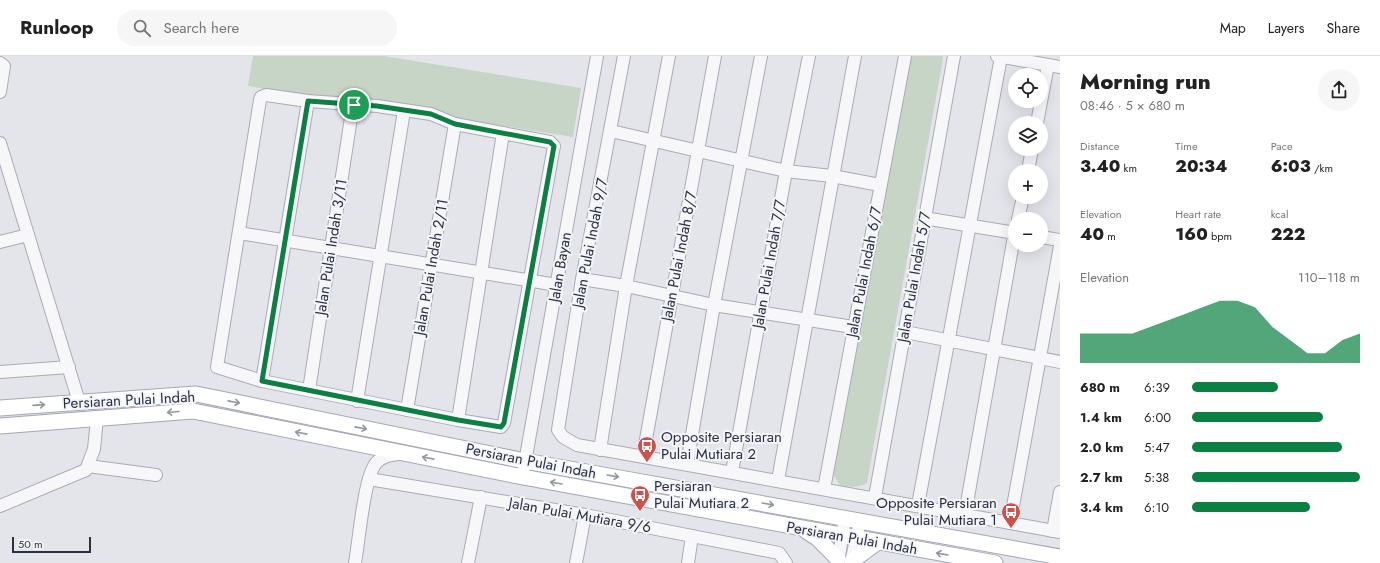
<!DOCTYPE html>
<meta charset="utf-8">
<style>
:root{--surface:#fff;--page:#f6f6f6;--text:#222;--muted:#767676;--line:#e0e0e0;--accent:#0b8043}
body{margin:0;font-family:Jost,sans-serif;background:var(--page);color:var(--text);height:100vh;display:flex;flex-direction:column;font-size:15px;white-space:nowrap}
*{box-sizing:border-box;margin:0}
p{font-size:13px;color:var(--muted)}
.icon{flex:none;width:22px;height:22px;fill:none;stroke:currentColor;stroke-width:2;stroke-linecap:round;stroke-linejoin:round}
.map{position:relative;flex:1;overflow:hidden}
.drawer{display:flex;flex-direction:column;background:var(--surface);width:320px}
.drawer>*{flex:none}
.tools{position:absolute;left:1008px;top:12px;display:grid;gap:8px}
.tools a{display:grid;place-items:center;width:40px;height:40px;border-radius:50%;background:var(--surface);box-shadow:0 4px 16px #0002;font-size:20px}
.scale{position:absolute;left:12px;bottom:10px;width:79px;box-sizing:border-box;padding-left:4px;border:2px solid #2b2f44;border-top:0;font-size:11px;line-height:14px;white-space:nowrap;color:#2b2f44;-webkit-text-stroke:3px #f4f5f9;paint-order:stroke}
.pin{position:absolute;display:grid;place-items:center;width:34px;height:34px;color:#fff;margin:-17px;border:2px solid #fff;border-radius:50%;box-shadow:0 1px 4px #0007}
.round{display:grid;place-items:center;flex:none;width:42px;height:42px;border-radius:21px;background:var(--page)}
.head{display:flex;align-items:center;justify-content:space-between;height:68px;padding:0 20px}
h1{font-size:22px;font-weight:800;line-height:30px}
.metrics{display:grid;grid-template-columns:repeat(3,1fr);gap:6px;height:68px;padding:4px 20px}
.metrics div{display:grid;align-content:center}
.metrics b{font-size:17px;font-weight:800}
.metrics small{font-size:11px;font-weight:400}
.metrics p{font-size:11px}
.chart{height:112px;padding:8px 20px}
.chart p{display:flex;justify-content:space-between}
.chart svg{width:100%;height:72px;margin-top:4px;fill:var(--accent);opacity:.7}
ul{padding:0 20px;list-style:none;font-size:13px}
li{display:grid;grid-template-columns:64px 48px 1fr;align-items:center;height:30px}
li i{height:10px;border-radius:5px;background:var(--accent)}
header{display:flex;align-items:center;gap:24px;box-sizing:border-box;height:56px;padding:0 20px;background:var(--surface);border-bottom:1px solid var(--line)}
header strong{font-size:19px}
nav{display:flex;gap:22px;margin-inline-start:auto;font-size:14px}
.search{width:280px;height:36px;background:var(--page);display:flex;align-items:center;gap:10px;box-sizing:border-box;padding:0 14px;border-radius:22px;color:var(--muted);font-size:15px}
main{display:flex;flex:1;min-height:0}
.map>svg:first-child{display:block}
.green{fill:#c6d5c5}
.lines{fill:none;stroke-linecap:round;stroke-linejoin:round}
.minor-casing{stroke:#a9abb6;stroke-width:14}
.major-casing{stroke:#a3a7b7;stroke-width:17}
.minor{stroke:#f7f7fa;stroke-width:12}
.major{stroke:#fff;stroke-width:15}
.oneway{stroke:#9597a2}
.route-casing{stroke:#fff;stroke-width:8}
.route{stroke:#0b8043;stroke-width:5}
.labels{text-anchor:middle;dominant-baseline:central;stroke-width:4;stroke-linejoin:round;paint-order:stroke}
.street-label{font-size:15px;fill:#2b2f44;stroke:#f4f5f9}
.poi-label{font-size:15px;fill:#2b2f44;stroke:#f4f5f9;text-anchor:start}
</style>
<header>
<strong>Runloop</strong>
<div class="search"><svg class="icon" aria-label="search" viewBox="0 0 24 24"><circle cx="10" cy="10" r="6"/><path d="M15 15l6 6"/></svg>Search here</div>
<nav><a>Map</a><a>Layers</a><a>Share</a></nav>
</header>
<main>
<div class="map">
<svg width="1060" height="507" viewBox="0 0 1060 507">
<rect width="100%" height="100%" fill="#e4e5eb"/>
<!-- green -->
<g class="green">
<path d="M 253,0 L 384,0 L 581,32 L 573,81 L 248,30 Z"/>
<path d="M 910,0 L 943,0 L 943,3 L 867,427 C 858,432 851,431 840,429 L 833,418 Z"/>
</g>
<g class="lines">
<!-- minor casing -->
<g class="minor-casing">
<g id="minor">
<path d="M 624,0 L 582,223 L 558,374 L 563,381 L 577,389 L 1060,476"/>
<path d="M 997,0 L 1060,11"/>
<path d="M 0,7 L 4,10 L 0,36"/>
<path d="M 266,39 L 308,45 L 377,50 L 431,58 L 455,68 L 550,86 L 554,90 L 504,367 L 501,371 L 458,364 L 262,325 L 217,311 L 260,44 L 261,41 Z"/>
<path d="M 1037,67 L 1048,9"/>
<path d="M 611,75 L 786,115 L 832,120 L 880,129"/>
<path d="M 0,87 L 79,346"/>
<path d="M 1028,115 L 1032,93"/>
<path d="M 924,162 L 1015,177"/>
<path d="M 1018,163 L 1023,141"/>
<path d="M 239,177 L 557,229"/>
<path d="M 1041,181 L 1060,184"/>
<path d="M 0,186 L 28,179"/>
<path d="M 582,223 L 626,230 L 714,249 L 853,271"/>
<path d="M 905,276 L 1060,306"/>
<path d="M 0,316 L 69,311"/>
<path d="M 262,325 L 308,45"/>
<path d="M 309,334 L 353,49"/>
<path d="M 357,345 L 404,55"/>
<path d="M 407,354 L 455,68"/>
<path d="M 458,364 L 503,77"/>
<path d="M 600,394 L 626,230 L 669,0"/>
<path d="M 643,400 L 715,0"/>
<path d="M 687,408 L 714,249 L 761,0"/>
<path d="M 88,410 L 156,419"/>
<path d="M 524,412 L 597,0"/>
<path d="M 732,416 L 786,115 L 809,0"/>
<path d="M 369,423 L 585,459 L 779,497 L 786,507"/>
<path d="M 778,424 L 855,0"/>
<path d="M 824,433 L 905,0"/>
<path d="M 875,441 L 954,0"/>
<path d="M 918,449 L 1001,1"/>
<path d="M 0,450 L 86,414 L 94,393 L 97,363"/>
<path d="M 965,458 L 1015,175"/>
<path d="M 1010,467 L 1060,190"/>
<path d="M 1053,475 L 1060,436"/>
<path d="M 355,507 C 359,485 364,421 376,407 C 382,400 390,399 399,398"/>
<path d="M 468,507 L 481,441"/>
<path d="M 576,507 L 585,459"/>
<path d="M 688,507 L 692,480"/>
<path d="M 838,507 L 845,462"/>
<path d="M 851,507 L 860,465"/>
</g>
</g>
<!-- major casing -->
<g class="major-casing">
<g id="major">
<path d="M 0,352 L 196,338 L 525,405 L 1060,501"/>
<path d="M 0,370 L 193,355 L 523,421 L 995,507"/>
<path d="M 806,475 L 817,482 L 838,503"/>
<path d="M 852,505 L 878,486"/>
</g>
</g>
<!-- minor -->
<use href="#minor" class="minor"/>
<!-- major -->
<use href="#major" class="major"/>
</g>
<!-- one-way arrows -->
<defs><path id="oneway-shaft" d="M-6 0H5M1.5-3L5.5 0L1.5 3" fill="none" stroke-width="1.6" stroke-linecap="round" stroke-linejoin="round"/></defs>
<g class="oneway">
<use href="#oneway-shaft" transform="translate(234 346) rotate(11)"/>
<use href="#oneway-shaft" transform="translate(39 349) rotate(-4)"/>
<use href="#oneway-shaft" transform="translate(173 356) rotate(175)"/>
<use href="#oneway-shaft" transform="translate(361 372) rotate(11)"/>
<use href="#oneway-shaft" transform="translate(301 377) rotate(-169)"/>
<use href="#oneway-shaft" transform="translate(428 402) rotate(-169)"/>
<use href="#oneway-shaft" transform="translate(613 420) rotate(10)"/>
<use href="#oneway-shaft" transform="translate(556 427) rotate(-170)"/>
<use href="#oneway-shaft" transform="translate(768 448) rotate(10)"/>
<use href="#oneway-shaft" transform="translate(942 498) rotate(-170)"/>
</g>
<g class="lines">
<!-- route casing -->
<g class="route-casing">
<path id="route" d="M 308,45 L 377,50 L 431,58 L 455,68 L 550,86 L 554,90 L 504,367 L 501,371 L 458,364 L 262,325 Z"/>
</g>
<!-- route -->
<use href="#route" class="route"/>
</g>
<!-- icons -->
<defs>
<g id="bus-pin" transform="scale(1)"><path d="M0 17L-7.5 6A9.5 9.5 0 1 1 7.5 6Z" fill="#cd524c" stroke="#f4f5f9"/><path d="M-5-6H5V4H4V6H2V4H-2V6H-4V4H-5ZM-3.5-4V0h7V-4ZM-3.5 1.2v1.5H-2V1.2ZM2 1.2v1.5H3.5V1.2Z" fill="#fff"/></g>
</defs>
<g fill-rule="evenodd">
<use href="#bus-pin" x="647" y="390"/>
<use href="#bus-pin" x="640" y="439"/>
<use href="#bus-pin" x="1011" y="456"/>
</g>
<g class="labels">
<!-- street labels -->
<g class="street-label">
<text transform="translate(590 187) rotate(-79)">Jalan Pulai Indah 9/7</text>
<text transform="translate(331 191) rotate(-81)">Jalan Pulai Indah 3/11</text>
<text transform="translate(679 200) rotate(-79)">Jalan Pulai Indah 8/7</text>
<text transform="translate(769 208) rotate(-80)">Jalan Pulai Indah 7/7</text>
<text transform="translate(431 211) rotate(-80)">Jalan Pulai Indah 2/11</text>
<text transform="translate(560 211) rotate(-80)">Jalan Bayan</text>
<text transform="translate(864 216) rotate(-79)">Jalan Pulai Indah 6/7</text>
<text transform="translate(914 221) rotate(-80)">Jalan Pulai Indah 5/7</text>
<text transform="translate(129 344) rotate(-3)">Persiaran Pulai Indah</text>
<text transform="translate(531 405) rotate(11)">Persiaran Pulai Indah</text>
<text transform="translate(580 459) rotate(10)">Jalan Pulai Mutiara 9/6</text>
<text transform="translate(852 482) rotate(10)">Persiaran Pulai Indah</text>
</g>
<!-- poi labels -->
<g class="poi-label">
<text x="661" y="381">Opposite Persiaran<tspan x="661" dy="17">Pulai Mutiara 2</tspan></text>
<text x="654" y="430">Persiaran<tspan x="654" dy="17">Pulai Mutiara 2</tspan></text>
<text x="997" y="447" text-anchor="end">Opposite Persiaran<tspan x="997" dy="17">Pulai Mutiara 1</tspan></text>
</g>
</g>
</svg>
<div class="tools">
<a><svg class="icon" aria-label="locate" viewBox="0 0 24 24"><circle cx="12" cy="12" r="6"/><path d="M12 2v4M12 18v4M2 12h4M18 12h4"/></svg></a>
<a><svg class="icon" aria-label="layers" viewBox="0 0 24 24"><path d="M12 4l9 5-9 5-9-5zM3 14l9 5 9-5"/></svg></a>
<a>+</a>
<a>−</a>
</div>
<div class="scale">50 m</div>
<div class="pin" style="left:354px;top:49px;background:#1e9e55"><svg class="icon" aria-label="arrive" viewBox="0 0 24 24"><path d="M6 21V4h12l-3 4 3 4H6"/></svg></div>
</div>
<section class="drawer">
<div class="head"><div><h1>Morning run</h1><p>08:46 · 5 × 680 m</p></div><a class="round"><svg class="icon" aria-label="share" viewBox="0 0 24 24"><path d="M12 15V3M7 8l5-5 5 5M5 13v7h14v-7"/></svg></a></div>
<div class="metrics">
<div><p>Distance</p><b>3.40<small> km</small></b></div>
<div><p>Time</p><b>20:34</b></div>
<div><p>Pace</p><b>6:03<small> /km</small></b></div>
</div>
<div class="metrics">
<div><p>Elevation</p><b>40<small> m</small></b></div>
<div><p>Heart rate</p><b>160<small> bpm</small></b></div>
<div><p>kcal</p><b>222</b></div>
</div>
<div class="chart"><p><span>Elevation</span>110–118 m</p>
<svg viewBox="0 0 160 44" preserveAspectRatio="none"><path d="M0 44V26L10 26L20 26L30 26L40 22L50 18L60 14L70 10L80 6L90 6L100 10L110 22L120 30L130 38L140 38L150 30L160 26V44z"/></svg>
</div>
<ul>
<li><b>680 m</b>6:39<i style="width:51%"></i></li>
<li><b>1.4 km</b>6:00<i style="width:78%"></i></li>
<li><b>2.0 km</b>5:47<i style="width:89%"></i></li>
<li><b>2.7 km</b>5:38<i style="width:100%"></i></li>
<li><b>3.4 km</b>6:10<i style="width:70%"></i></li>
</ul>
</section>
</main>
